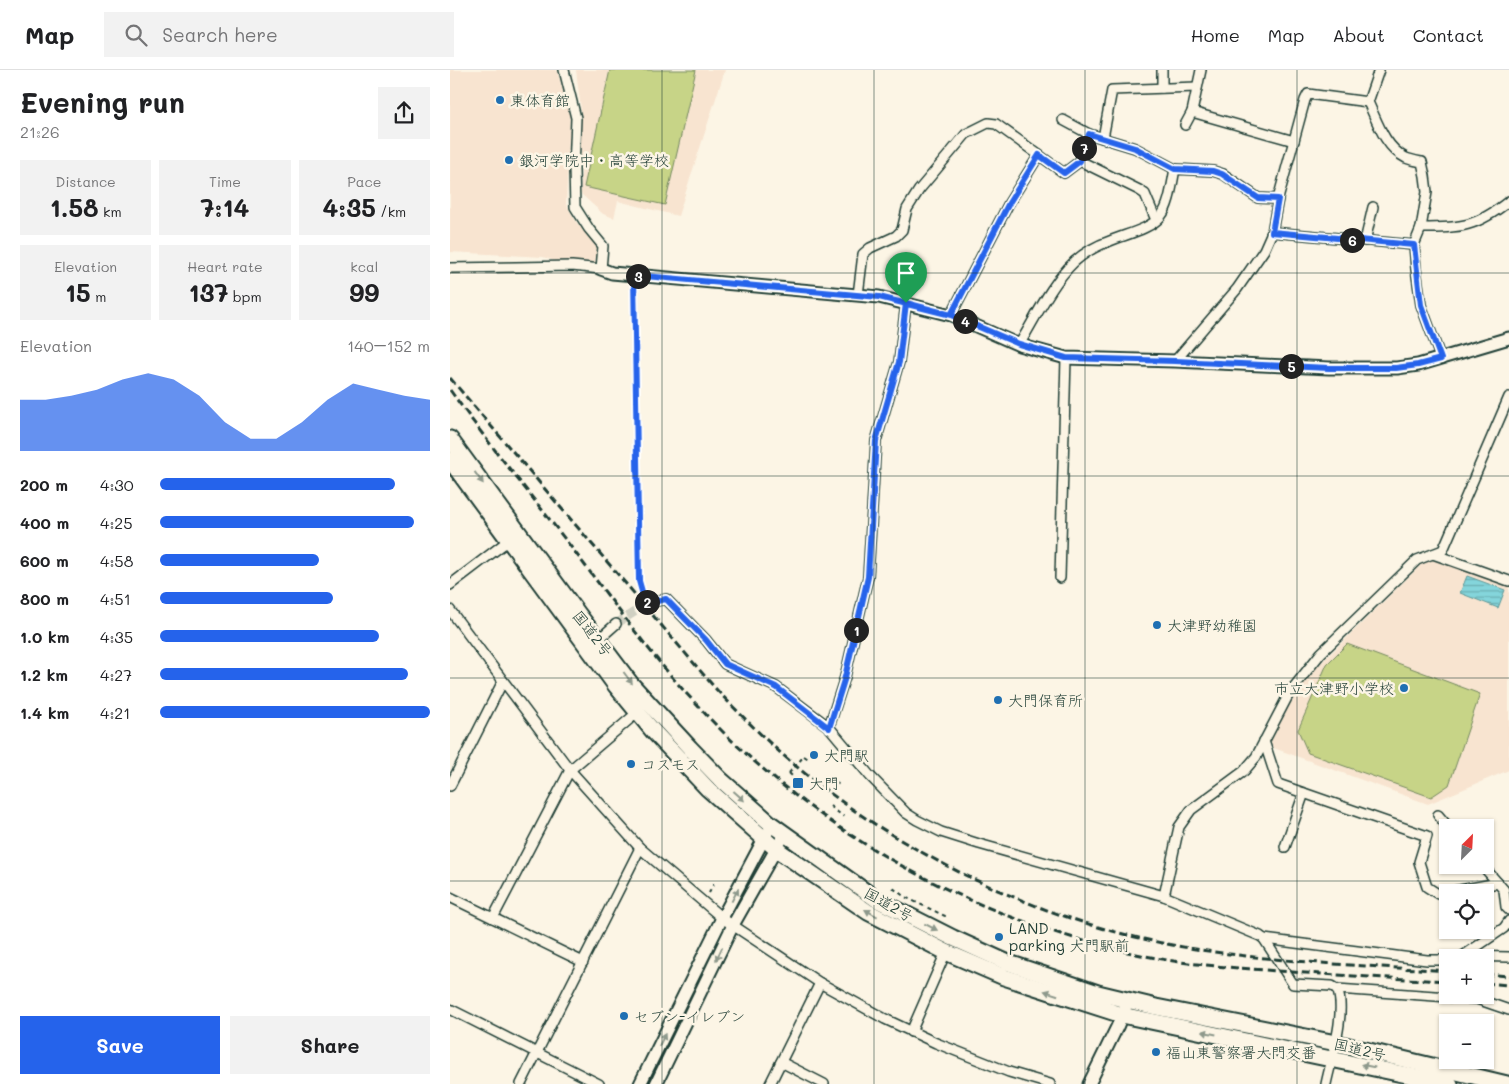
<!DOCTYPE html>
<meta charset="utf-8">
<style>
:root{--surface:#fff;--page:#f2f2f2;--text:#202124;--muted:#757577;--line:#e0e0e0;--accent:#2563eb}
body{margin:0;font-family:Mali,"Klee One",sans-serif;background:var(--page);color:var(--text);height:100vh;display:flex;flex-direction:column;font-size:19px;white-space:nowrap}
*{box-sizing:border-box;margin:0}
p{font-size:16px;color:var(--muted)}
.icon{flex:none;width:28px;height:28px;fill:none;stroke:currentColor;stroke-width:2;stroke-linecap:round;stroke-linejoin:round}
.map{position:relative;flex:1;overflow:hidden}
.panel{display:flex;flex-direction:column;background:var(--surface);width:450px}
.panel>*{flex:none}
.needle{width:32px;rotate:24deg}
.controls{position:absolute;left:989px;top:749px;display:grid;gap:10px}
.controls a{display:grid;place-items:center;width:55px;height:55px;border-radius:0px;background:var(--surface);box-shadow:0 1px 4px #0004;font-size:25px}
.pin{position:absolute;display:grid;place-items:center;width:42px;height:42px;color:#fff;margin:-51px -21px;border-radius:50% 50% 50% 0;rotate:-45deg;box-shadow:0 0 5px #0007}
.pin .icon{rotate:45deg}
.km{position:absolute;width:25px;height:25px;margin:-12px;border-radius:50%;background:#222;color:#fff;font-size:14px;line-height:25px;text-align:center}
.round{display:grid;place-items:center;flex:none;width:52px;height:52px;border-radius:0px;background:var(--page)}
.head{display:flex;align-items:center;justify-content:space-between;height:85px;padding:0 20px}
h1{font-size:28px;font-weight:800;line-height:38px}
.figures{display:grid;grid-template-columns:repeat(3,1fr);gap:8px;height:85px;padding:5px 20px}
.figures div{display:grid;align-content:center;border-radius:0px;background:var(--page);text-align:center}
.figures b{font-size:25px;font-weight:800}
.figures small{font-size:14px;font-weight:400}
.figures p{font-size:14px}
.chart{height:140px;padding:10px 20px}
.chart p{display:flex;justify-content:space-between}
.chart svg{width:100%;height:90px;margin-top:5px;fill:var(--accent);opacity:.7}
.action{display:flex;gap:10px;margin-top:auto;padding:10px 20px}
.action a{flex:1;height:58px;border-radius:0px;background:var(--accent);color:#fff;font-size:20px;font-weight:800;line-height:58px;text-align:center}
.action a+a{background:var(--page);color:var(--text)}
ul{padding:0 20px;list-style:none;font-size:16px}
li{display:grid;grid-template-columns:80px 60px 1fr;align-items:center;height:38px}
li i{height:12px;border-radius:6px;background:var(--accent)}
header{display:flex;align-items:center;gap:30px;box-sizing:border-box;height:70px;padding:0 25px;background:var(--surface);border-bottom:1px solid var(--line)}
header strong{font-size:24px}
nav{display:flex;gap:28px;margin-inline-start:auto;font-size:18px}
.search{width:350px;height:45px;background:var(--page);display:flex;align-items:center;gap:12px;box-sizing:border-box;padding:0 18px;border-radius:0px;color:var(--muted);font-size:19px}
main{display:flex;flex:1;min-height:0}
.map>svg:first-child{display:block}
.built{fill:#f8e4d0}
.pitch{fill:#c7d487;stroke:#73885e}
.water{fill:url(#water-rules);stroke:#5c9898}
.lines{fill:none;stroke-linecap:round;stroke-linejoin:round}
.minor-tunnel{stroke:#d0d0c2;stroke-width:9;stroke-dasharray:9 4.5;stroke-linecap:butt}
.minor-casing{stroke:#1f3d34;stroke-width:12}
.tertiary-casing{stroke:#1f3d34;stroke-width:15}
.trunk-casing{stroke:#1f3d34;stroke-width:19}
.path{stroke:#1f3d34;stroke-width:2;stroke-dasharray:4 4;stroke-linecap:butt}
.minor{stroke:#fcf5e5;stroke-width:9}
.tertiary{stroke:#fcf5e5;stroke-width:11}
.trunk{stroke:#fcf5e5;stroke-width:15}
.rail{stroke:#1f3d34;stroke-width:3;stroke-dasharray:8 4;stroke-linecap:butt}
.path-bridge{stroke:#1f3d34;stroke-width:2;stroke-dasharray:4 4;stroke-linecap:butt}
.oneway{fill:#8e998c}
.route-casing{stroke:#fff;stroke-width:10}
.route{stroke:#2563eb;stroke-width:6}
.grid{fill:none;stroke:#1f3d34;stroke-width:1;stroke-opacity:0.55}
.poi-dot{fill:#1f6fb2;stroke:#fcf5e5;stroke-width:2}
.labels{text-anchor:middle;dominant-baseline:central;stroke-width:5;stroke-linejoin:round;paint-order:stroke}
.poi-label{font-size:15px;fill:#1f3d34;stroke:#fcf5e5;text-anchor:start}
.street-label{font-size:15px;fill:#1f3d34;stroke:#fcf5e5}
</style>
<header>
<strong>Map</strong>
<div class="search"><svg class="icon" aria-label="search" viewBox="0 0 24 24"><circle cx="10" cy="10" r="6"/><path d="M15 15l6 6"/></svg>Search here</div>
<nav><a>Home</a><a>Map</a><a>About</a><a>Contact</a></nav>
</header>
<main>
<section class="panel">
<div class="head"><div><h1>Evening run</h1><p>21:26</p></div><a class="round"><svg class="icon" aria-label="share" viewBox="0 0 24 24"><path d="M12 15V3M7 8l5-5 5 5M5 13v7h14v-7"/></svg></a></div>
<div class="figures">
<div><p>Distance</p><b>1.58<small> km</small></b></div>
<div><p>Time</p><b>7:14</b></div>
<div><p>Pace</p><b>4:35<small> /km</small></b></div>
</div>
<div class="figures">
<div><p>Elevation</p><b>15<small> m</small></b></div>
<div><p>Heart rate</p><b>137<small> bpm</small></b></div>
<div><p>kcal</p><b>99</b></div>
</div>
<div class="chart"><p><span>Elevation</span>140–152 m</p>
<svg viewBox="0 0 160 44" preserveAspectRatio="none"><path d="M0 44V19L10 19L20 17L30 14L40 9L50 6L60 9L70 17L80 30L90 38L100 38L110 30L120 19L130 11L140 14L150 17L160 19V44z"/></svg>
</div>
<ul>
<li><b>200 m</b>4:30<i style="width:87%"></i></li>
<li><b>400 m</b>4:25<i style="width:94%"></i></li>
<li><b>600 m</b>4:58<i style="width:59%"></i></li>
<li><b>800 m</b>4:51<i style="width:64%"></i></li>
<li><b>1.0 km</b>4:35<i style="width:81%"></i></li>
<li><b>1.2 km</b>4:27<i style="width:92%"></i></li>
<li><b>1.4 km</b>4:21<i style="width:100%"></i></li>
</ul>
<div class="action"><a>Save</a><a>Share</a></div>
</section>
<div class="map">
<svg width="1059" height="1014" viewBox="0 0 1059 1014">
<defs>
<pattern id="water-rules" width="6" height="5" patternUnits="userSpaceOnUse" patternTransform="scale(1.25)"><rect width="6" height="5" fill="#84d5db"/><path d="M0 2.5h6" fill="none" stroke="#6baeb2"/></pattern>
</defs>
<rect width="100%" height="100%" fill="#fcf5e5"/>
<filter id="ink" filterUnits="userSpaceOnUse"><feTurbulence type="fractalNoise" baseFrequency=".02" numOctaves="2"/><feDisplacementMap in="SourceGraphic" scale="10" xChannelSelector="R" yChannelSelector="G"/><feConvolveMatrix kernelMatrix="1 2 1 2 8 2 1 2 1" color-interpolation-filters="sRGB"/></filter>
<g filter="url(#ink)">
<!-- built -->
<g class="built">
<path d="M 0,0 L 107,0 L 120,47 L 116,134 L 127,153 L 145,171 L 147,177 L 145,192 L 105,191 L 93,187 L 0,182 Z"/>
<path d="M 126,0 L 275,0 L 228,146 L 168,131 L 164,148 L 153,144 L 131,124 L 131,40 Z"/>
<path d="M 982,488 L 1059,515 L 1059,700 L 978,734 L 821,677 L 820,671 L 841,632 L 859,605 L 976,490 Z"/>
</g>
<!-- pitch -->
<g class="pitch">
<path d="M 160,0 L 246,0 L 215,135 L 134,117 Z"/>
<path d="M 897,574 L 1030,624 L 999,715 L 981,727 L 858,683 L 848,660 L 877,594 Z"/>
</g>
<!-- water -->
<path class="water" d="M 1017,506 L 1055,520 L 1048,538 L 1010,523 Z"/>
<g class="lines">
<!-- minor-tunnel -->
<path class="minor-tunnel" d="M 166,554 L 198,533"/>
<!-- minor casing -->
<g class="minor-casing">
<g id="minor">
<path d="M 712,0 L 712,18"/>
<path d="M 929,0 L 918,32 C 927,51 935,78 956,88 C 961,90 967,91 972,92 L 975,106 L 977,122 L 971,158 L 964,175 L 966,199 L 971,235 L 991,289"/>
<path d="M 742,42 L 844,71"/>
<path d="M 613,50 L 639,64 L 685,78 L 725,99"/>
<path d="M 735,55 L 742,42 L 751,0"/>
<path d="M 653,68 L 662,20 L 747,17"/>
<path d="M 630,91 L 639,64"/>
<path d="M 971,158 C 1012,158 1026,157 1059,131"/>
<path d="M 822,162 L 964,175"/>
<path d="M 915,171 L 923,137"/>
<path d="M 0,198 L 122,196 L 151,199 L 153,176 L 139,159 L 125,137 L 124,99 L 126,48 L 114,0"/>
<path d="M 408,225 L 413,184 L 420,178 L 446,166 L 452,160 L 457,139 L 469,120 L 516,64 L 538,53 L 546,54 L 614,103 L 630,91 L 689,120 L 695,124 L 706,150"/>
<path d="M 456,233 L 449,292 L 426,371 L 418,507 L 395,607 L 379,657 L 420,706 L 456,743 L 467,750 L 491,762 L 529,774 L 714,826 L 810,866 L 814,869 L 843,914 L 882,916 L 887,919 L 1027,929 L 1059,940"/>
<path d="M 501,245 L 559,133 L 589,85"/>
<path d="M 569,275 C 586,247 601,214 624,192 C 634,183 648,175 660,171 C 676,164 699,160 711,146 C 720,135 722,113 725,99 L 763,101 L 773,104 L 808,128 L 828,129"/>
<path d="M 725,291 L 787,219 L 814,180 L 822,162 L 828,129 L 855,30 L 858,24 L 918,32"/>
<path d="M 983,484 L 1059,511"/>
<path d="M 610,508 L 616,288"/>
<path d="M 0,515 L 59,470"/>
<path d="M 198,533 L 216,529 L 256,570 L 275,594 L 326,617 L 379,657"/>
<path d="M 0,540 L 120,700 L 190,778 L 272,848 L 370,913 L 435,949 L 486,973 L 559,1002 L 600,1014"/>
<path d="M 149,569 L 166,554"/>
<path d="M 814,671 L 828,714 L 977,766 L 969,792 L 977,817 L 988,824 L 1048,813"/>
<path d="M 0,716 L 53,611"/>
<path d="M 988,745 L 999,758"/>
<path d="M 835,777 L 854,723"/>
<path d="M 1032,795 L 1054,820 L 1056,837 L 1059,840"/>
<path d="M 714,826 L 727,766 L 729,757 L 741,740 L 794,701 L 806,687 L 840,622 L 871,583 L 967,490 L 993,480 L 1059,327"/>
<path d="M 0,827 L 133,892"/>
<path d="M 43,848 L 120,700 L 188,642"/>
<path d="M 814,869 L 977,890 L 998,890"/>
<path d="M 1013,886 L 1059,887"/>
<path d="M 1008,888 L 1013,886 L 1054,858 L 1059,851"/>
<path d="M 0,939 L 149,1014"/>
<path d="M 461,962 L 496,882"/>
<path d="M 331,992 L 374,1014"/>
<path d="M 71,1014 L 190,778"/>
<path d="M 320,1014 L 370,913"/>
<path d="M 876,1014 C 881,990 897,941 887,919"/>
</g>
</g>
<!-- tertiary casing -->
<g class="tertiary-casing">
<g id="tertiary">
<path d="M 151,199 L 162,203 L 429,227 L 501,245 L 569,275 L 616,288 L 725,291 L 879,298 L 947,298 L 968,295 L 1059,268"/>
<path d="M 190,1014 L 272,848 L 317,763"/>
<path d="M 206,1014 L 283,855 L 334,765"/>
<path d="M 639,1014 L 667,957 L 678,931"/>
</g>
</g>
<!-- trunk casing -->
<g class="trunk-casing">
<g id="trunk">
<path d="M 0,369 L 129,545 L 181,614 L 240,678 L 270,709 L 321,754 L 426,829 L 503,868 L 556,892 L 648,923 L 706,937 L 886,973 L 1057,1014"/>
<path d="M 0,390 L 166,616 L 203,661 L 258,719 L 326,779 L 418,842 L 496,882 L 554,907 L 672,945 L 1000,1014"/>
</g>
</g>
<!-- path -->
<g class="path">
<path d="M 184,215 L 189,511 L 193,524"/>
<path d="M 354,686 L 360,690"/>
<path d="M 339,703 L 344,708"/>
<path d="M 379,707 L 389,715"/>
<path d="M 380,736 L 394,747"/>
<path d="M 443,818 L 455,827 L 495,846 L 493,850"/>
<path d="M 259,823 L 264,814"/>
</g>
<!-- minor -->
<use href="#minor" class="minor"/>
<!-- tertiary -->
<use href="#tertiary" class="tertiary"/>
<!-- trunk -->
<use href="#trunk" class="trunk"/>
<!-- rail -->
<g class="rail">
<path d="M 0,308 L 265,618 C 284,638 303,657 323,676 C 430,774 580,848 722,875 C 813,892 906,895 998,901"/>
<path d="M 0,320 C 39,375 83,427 124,481 C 164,533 202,587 247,635 C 365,763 521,849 691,885 C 727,893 764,896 801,899 C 866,904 932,908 998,911"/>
<path d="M 1035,904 L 1059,906"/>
<path d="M 1035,913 L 1059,915"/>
</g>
<!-- path-bridge -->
<path class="path-bridge" d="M 339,703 L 354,686"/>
</g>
<!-- one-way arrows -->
<defs><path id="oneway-solid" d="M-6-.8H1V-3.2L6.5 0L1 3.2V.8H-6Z" transform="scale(1.25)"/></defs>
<g class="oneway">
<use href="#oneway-solid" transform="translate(29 408) rotate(54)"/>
<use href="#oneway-solid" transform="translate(178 608) rotate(53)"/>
<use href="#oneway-solid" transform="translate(289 726) rotate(42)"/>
<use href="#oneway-solid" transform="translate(285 825) rotate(-62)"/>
<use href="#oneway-solid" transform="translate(421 843) rotate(-151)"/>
<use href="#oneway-solid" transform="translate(481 857) rotate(27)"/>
<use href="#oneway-solid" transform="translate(269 884) rotate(116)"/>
<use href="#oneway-solid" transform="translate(601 923) rotate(-162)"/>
<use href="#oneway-solid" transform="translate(759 963) rotate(-168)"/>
<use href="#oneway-solid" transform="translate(212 970) rotate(-64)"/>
<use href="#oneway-solid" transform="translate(918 996) rotate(-168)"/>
</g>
</g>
<g class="lines" filter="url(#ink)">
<!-- route casing -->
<g class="route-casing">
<path id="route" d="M 456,233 L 449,292 L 426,371 L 418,507 L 395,607 L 379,658 L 326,617 L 275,594 L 256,570 L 216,529 L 198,533 L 193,525 L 189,511 L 184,205 L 429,227 L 501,245 L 569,274 L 616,288 L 725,291 L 879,298 L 946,298 L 968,295 L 991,289 L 971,235 L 964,175 L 822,162 L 828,129 L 808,128 L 772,104 L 763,101 L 725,99 L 685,78 L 639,64 L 630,91 L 614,103 L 589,85 L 559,133 L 501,245 L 456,233"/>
</g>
<!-- route -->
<use href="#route" class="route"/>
</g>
<!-- grid -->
<path class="grid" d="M 212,0 L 212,1014M 424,0 L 424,1014M 635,0 L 635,1014M 847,0 L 847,1014M 0,203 L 1059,203M 0,406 L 1059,406M 0,608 L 1059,608M 0,811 L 1059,811"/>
<!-- markers -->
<g class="poi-dot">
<circle cx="50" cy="30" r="5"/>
<circle cx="59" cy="90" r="5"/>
<circle cx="707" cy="555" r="5"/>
<circle cx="954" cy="618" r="5"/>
<circle cx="548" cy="630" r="5"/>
<circle cx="364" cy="685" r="5"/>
<circle cx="181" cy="694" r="5"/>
<rect x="342" y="707" width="12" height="12" rx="2.5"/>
<circle cx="549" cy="867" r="5"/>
<circle cx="174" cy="946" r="5"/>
<circle cx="706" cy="982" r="5"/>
</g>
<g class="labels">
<!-- poi labels -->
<g class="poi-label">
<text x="60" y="30">東体育館</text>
<text x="69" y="90">銀河学院中・高等学校</text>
<text x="717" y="555">大津野幼稚園</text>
<text x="944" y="618" text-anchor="end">市立大津野小学校</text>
<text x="558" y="630">大門保育所</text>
<text x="374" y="685">大門駅</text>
<text x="191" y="694">コスモス</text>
<text x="359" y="713">大門</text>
<text x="559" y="858">LAND<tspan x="559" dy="17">parking 大門駅前</tspan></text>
<text x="184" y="946">セブン-イレブン</text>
<text x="716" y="982">福山東警察署大門交番</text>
</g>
<!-- street labels -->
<g class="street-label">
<text transform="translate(143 563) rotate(52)">国道2号</text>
<text transform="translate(439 834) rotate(29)">国道2号</text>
<text transform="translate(910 979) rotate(13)">国道2号</text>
</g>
</g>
</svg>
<div class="controls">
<a><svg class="needle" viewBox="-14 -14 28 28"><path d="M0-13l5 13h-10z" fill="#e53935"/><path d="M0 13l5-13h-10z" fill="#757577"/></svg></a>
<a><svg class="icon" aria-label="locate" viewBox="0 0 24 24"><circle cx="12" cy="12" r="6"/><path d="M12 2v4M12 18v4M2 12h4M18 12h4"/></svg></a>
<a>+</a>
<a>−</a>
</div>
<div class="pin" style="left:456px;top:233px;background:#1e9e55"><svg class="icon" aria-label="arrive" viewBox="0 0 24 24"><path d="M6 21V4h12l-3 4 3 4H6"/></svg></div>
<b class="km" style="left:406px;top:560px">1</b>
<b class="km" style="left:197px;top:532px">2</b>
<b class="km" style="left:188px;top:206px">3</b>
<b class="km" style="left:515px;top:251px">4</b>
<b class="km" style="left:841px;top:296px">5</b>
<b class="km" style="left:902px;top:170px">6</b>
<b class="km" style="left:634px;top:78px">7</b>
</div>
</main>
